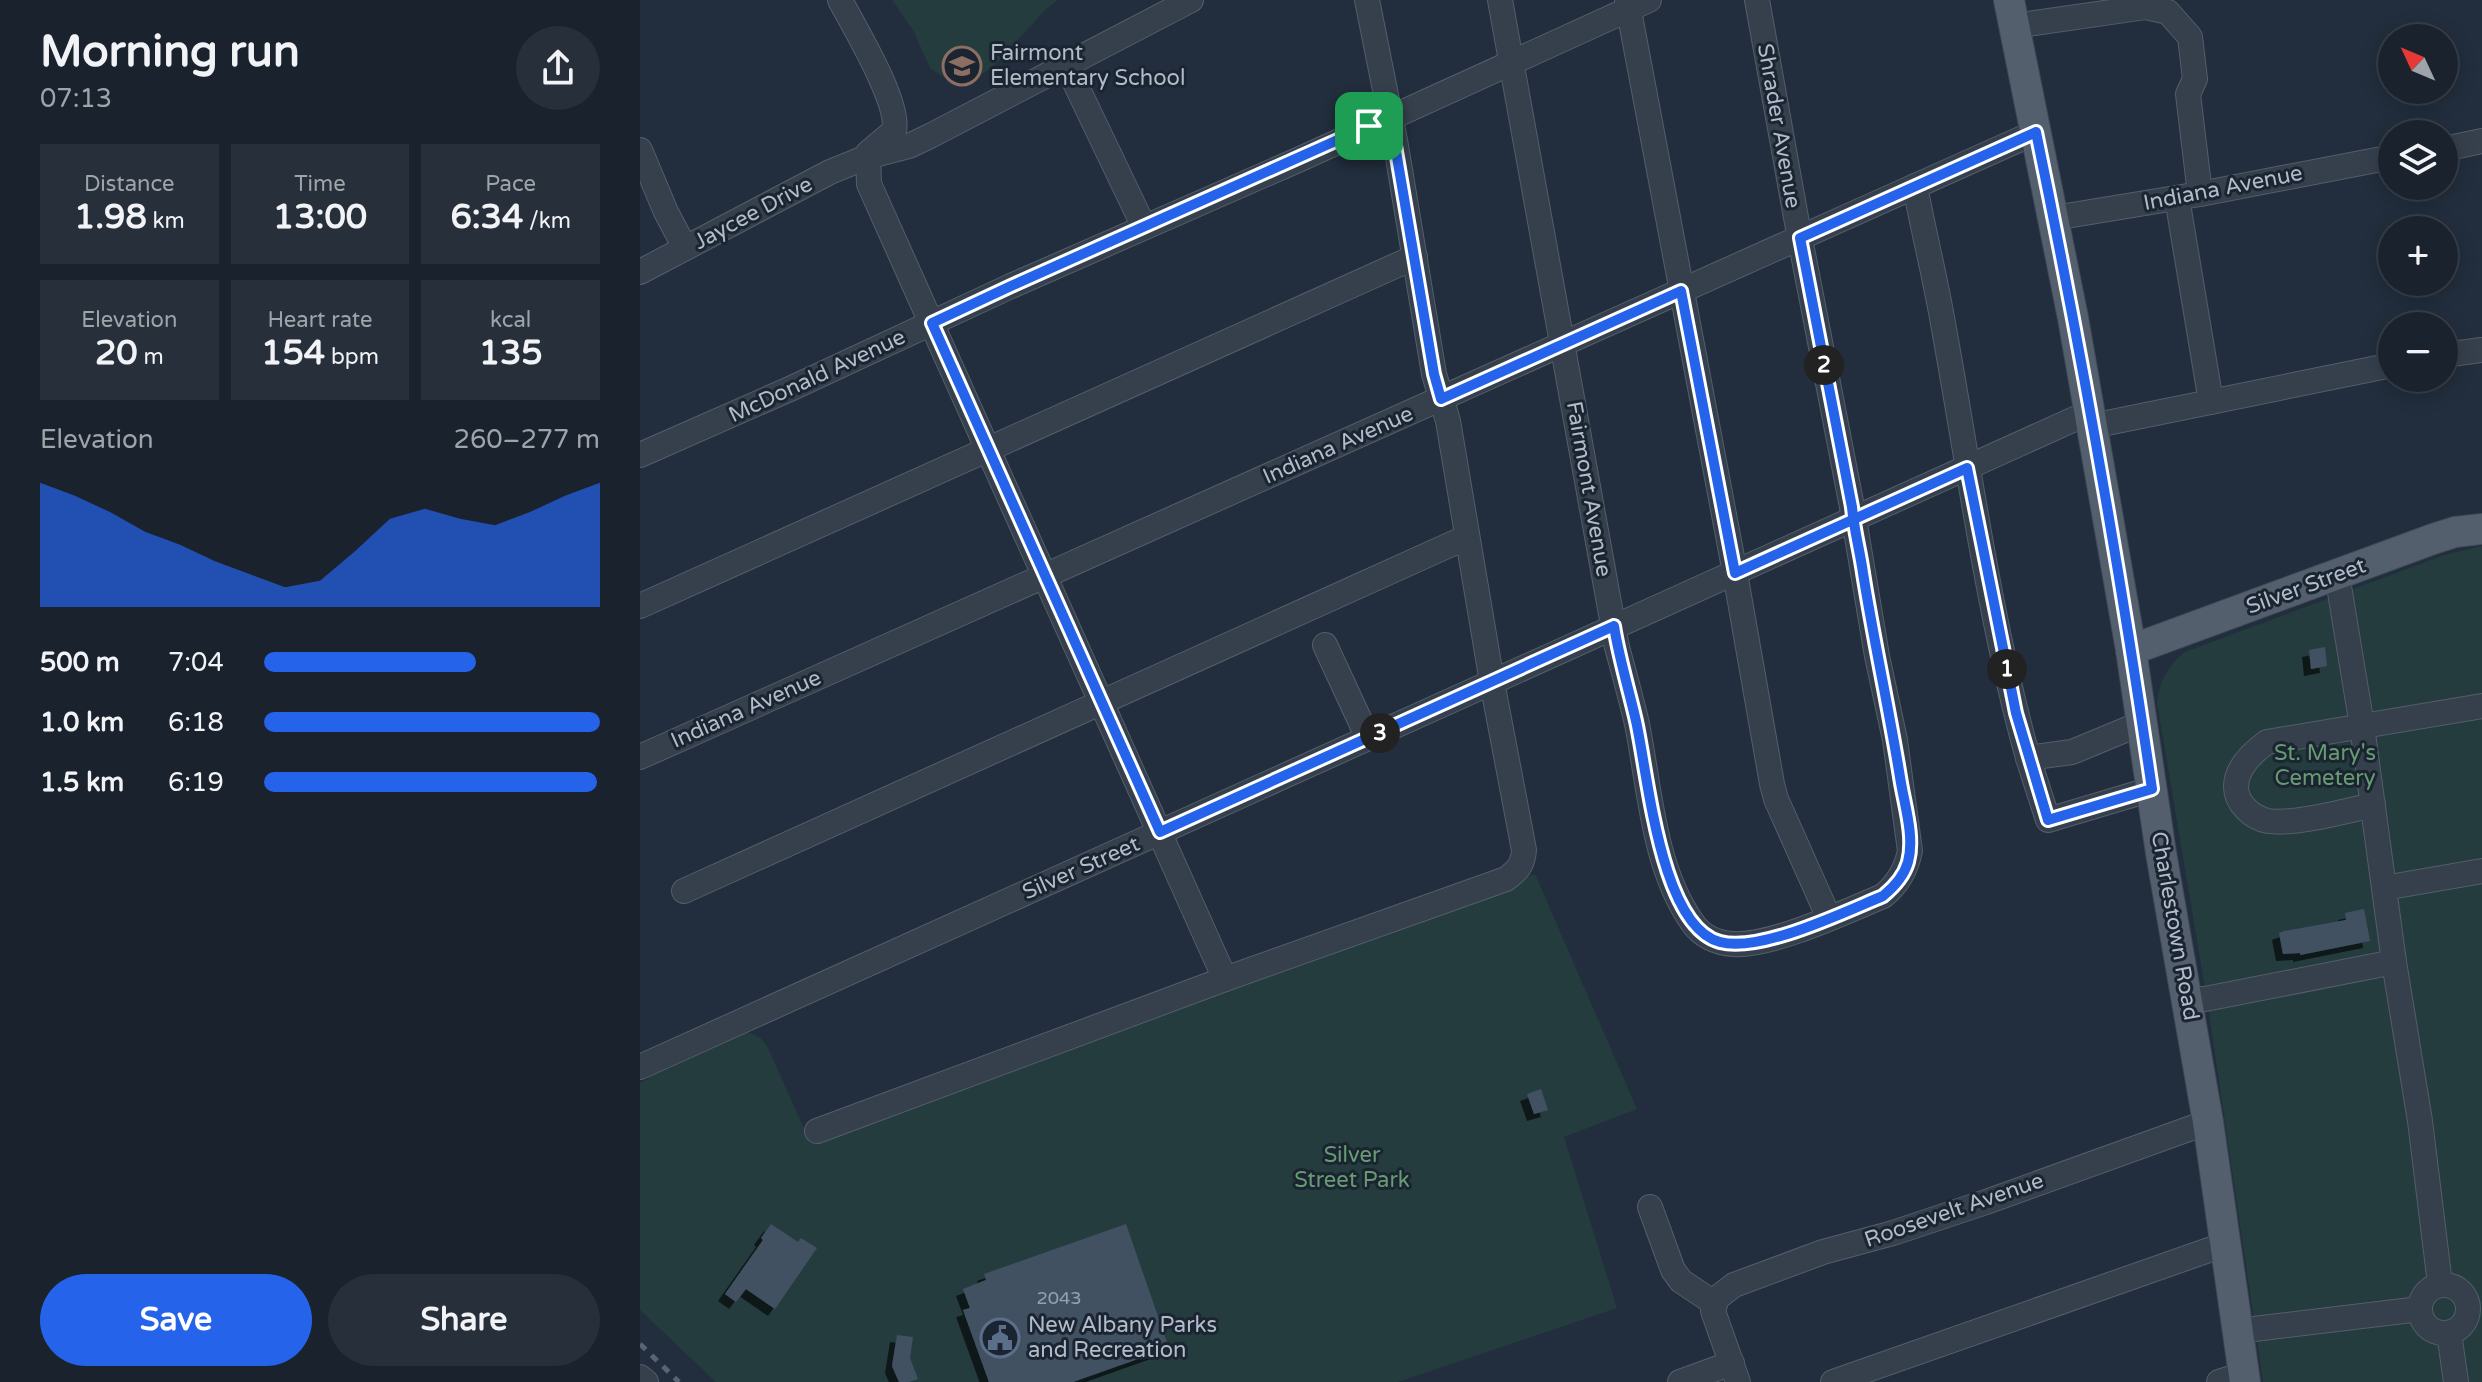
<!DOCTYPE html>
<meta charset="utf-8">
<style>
:root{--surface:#1a222e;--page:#272f3a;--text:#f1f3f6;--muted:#9fa4aa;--line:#383f4a;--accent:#2563eb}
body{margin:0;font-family:"Varela Round",sans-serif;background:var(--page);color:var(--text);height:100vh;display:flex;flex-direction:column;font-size:30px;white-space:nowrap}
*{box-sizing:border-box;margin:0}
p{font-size:26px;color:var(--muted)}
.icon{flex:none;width:44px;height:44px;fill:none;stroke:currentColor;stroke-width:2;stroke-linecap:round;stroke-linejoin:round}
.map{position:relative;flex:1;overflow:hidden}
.sheet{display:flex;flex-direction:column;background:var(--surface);width:640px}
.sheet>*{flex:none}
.needle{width:52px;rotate:314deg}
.tools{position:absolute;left:1738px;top:24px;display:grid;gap:16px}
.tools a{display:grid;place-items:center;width:80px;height:80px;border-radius:50%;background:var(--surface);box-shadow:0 4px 20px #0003,0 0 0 2px var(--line);font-size:40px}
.pin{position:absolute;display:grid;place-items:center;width:68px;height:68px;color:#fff;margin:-34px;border-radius:16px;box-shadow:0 4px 12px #0006}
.km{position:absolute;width:40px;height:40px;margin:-20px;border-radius:50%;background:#222;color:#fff;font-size:22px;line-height:40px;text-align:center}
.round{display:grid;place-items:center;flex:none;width:84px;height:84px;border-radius:42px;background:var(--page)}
.head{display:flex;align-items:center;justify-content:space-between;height:136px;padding:0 40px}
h1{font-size:44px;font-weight:800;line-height:60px}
.stats{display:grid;grid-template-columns:repeat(3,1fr);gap:12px;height:136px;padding:8px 40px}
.stats div{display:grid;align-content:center;border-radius:0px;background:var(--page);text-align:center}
.stats b{font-size:34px;font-weight:800}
.stats small{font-size:22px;font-weight:400}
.stats p{font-size:22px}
.chart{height:224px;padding:16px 40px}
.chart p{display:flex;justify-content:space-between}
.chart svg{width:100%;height:144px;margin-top:8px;fill:var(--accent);opacity:.7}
.button{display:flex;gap:16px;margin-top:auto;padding:16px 40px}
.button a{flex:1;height:92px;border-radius:48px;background:var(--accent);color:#fff;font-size:32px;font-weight:800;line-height:92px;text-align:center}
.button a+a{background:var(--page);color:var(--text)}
ul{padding:0 40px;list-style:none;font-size:26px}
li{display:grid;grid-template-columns:128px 96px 1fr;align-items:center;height:60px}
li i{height:20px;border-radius:10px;background:var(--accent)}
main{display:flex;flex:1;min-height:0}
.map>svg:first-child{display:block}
.green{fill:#243c3e}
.building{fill:#435162;filter:url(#shadow)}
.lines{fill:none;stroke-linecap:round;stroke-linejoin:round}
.minor-casing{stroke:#545e6b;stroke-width:26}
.major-casing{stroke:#3f4956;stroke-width:32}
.minor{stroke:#36404d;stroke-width:24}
.major{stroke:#545f6d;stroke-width:30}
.rail{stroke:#586474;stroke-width:5;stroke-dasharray:8 8;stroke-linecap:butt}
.route-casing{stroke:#fff;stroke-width:16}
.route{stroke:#2563eb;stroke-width:10}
.labels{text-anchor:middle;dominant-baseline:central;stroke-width:6;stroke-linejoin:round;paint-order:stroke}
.number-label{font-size:18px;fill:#96a0af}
.poi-label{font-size:22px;fill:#b1bbc9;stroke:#1b2532;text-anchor:start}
.street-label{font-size:22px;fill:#b1bbc9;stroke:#1b2532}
.park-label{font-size:22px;fill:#679b72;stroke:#1b2532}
</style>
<main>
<section class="sheet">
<div class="head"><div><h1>Morning run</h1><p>07:13</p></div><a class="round"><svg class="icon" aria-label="share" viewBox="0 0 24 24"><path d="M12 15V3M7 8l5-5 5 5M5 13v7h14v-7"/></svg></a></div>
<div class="stats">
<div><p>Distance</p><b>1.98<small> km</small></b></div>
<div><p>Time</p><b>13:00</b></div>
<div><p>Pace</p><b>6:34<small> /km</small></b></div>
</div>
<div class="stats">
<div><p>Elevation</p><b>20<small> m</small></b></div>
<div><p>Heart rate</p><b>154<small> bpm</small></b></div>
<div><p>kcal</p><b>135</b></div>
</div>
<div class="chart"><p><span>Elevation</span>260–277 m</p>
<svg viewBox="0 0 160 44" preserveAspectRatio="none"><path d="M0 44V6L10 10L20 15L30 21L40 25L50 30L60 34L70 38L80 36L90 27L100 17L110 14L120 17L130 19L140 15L150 10L160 6V44z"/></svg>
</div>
<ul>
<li><b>500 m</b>7:04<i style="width:63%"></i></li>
<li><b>1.0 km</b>6:18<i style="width:100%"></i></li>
<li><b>1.5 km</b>6:19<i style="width:99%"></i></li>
</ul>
<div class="button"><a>Save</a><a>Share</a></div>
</section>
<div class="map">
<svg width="1842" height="1382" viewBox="0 0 1842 1382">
<defs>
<filter id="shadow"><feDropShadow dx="-7" dy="7" stdDeviation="0" flood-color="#0009"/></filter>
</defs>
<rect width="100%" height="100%" fill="#222e3d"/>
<!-- green -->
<g class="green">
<path d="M 252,0 L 418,0 L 404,11 L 351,69 L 330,80 L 308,80 L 290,68 L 273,30 Z"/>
<path d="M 1842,546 L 1842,1382 L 1623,1382 L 1568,1006 L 1517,703 C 1519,681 1528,666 1545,652 L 1804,555 Z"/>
<path d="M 895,874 L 997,1109 L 924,1137 L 977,1308 L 758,1382 L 76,1382 L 0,1310 L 0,1083 L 8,1079 L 13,1072 L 105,1032 C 117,1034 122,1038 128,1048 L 170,1142 L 194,1129 Z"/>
</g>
<!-- building -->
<g class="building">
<path d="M 1685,647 L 1687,666 L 1671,669 L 1669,650 Z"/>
<path d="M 1724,909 L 1730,941 L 1660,955 L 1660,953 L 1643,954 L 1639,933 L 1644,931 L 1706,920 L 1705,913 Z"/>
<path d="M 901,1089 L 908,1110 L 894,1114 L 887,1094 Z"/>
<path d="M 131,1224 L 158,1242 L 161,1238 L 177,1248 L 135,1309 L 106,1289 L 96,1302 L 85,1294 L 123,1240 L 121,1238 Z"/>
<path d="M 486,1224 L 529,1348 L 433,1382 L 349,1382 L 323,1310 L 330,1308 L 323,1289 L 346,1280 L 344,1274 Z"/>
<path d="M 257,1335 L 273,1337 L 270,1358 L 278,1379 L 269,1382 L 259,1382 L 252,1366 Z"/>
</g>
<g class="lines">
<!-- minor casing -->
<g class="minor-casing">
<g id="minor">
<path d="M 200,0 C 214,27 261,104 254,131 L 228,153 L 229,184 L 585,979"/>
<path d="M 860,0 L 977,647 C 984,673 991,698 997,724 C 1010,789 1013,866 1052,922 C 1061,936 1077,943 1093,944 C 1131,947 1207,911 1243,896 C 1258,884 1266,870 1270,851 L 1255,740 L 1237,656 L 1212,507 L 1157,223 L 1117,0"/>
<path d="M 987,0 L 1095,573 L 1132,784 L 1136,799 L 1189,918"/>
<path d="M 1374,26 L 1506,7 L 1528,12 L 1550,37 L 1555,79 L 1548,94 L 1560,194"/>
<path d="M 426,64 L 504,227"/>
<path d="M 1804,149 L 1842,141"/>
<path d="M 0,150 L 26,212 L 45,248"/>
<path d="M 1275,186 C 1284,234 1296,281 1304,329 C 1330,472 1349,618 1388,758 L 1432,752 L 1502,723"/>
<path d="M 1537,198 L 1571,402"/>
<path d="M 1414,218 L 1560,194 L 1752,157"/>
<path d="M 0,272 L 190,172 L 227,157 L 269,146 L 290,136 L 551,0"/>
<path d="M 1804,355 L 1842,350"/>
<path d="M 1452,426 L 1752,365"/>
<path d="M 0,455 L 152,388 L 371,286 L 658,160 L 1009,0"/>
<path d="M 0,606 L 775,257"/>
<path d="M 685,645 L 728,738"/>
<path d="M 0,757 L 1396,132"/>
<path d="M 1388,758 L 1408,820 L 1512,789"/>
<path d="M 1733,805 C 1705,811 1655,825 1628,821 C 1612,818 1596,803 1596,787 C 1596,768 1613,752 1627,742 L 1842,706"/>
<path d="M 1744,888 L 1842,871"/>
<path d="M 44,891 L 827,537"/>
<path d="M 1754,962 L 1780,1121 L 1800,1284"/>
<path d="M 1548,999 L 1565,999 L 1754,962 L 1722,726 L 1697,574"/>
<path d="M 0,1067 L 1450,412"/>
<path d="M 177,1131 L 585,979 L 866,879 C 878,870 883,865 884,850 L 852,682 L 808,421 L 794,374 L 755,140 L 727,0"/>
<path d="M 1010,1207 L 1033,1270 L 1041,1281 L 1074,1303"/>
<circle cx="1804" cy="1309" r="24"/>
<path d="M 1614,1329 L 1780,1309"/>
<path d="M 1809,1333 L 1816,1382"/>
<path d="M 0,1377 L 6,1382"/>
<path d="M 1040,1382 L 1092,1363"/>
<path d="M 1098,1382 L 1073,1311 L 1077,1298 L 1094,1285 L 1183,1252 L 1253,1233 L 1346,1202 L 1568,1122"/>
<path d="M 1193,1382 L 1586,1244"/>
<path d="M 1579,1382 L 1604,1374"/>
</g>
</g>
<!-- major casing -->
<g class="major-casing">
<g id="major">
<path d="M 1369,0 L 1433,318 L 1491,650 L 1521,853 L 1568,1122 L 1605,1382"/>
<path d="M 1491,650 L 1793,539 L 1815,532 L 1842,529"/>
</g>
</g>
<!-- minor -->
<use href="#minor" class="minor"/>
<!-- major -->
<use href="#major" class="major"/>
<!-- rail -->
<path class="rail" d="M 0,1344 L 39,1382"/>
</g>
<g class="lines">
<!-- route casing -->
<g class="route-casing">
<path id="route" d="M 729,126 L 750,116 L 794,374 L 801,399 L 1041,291 L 1095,573 C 1172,538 1250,503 1327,468 L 1376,713 L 1408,820 L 1512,789 C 1480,569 1441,350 1396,132 L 1160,238 L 1212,507 C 1214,530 1220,551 1223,573 C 1234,642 1249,709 1260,777 C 1264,804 1275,836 1268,862 C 1264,876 1254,887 1243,896 C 1204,912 1120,953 1080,942 C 1020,926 1008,774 996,721 C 989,690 979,658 974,626 L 520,832 L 292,323 L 371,286 L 729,126"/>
</g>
<!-- route -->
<use href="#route" class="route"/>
</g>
<!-- icons -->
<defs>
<g id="school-ring" transform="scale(2)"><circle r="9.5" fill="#1b2532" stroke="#8d6e63" stroke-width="1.5"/><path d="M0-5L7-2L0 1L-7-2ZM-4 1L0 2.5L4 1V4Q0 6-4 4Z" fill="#8d6e63"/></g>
<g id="civic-ring" transform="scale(2)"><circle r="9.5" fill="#1b2532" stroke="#5c6f8a" stroke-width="1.5"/><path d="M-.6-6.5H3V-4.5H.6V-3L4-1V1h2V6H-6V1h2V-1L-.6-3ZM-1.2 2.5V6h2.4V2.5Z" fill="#5c6f8a"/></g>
</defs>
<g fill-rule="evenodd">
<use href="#school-ring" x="322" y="66"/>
<use href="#civic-ring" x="360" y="1338"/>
</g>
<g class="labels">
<!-- number labels -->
<g class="number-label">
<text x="419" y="1298">2043</text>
</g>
<!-- poi labels -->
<g class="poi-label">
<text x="350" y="53">Fairmont<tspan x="350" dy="25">Elementary School</tspan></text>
<text x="388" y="1325">New Albany Parks<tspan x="388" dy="25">and Recreation</tspan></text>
</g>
<!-- street labels -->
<g class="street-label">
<text transform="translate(1139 126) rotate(80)">Shrader Avenue</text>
<text transform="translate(1583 188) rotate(-11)">Indiana Avenue</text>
<text transform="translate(113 213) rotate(-28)">Jaycee Drive</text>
<text transform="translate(177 376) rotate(-25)">McDonald Avenue</text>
<text transform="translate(698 445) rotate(-24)">Indiana Avenue</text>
<text transform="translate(949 489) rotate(80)">Fairmont Avenue</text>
<text transform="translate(1666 586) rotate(-20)">Silver Street</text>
<text transform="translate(106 709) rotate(-24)">Indiana Avenue</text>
<text transform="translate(441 868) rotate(-24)">Silver Street</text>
<text transform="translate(1535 926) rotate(80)">Charlestown Road</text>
<text transform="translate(1314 1210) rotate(-19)">Roosevelt Avenue</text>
</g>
<!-- park labels -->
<g class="park-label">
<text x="1685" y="753">St. Mary's<tspan x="1685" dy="25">Cemetery</tspan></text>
<text x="712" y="1155">Silver<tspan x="712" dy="25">Street Park</tspan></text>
</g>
</g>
</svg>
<div class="tools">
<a><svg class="needle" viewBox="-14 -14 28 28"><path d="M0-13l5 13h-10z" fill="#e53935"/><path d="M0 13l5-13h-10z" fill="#9fa4aa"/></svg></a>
<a><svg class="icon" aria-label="layers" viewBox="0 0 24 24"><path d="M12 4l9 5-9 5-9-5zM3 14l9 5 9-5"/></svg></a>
<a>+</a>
<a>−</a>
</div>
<div class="pin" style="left:729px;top:126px;background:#1e9e55"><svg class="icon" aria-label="arrive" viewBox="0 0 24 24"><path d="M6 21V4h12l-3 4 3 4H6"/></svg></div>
<b class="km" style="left:1367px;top:669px">1</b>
<b class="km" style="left:1184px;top:365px">2</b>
<b class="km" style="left:740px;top:733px">3</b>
</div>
</main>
